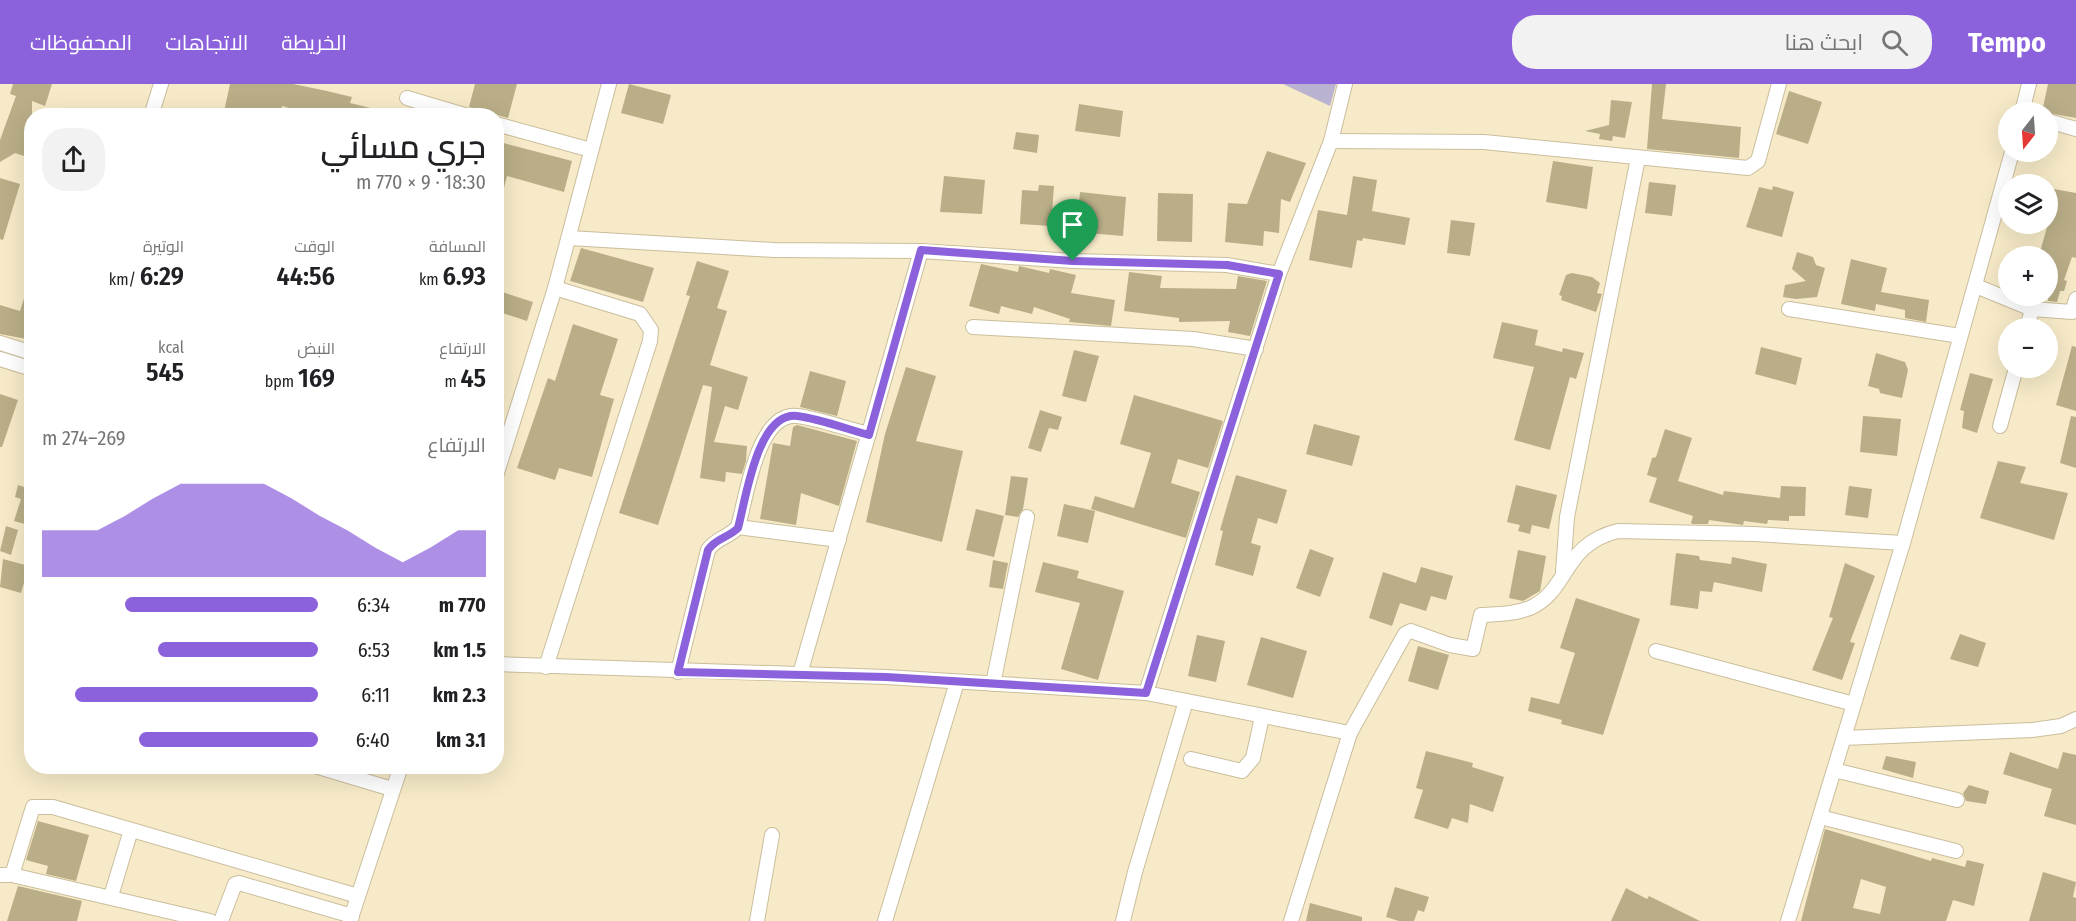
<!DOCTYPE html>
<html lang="ar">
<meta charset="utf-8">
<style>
:root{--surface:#fff;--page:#f2f2f2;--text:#202124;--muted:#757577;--accent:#8c61dc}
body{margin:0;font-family:"Fira Sans Condensed",Cairo,sans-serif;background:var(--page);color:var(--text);direction:rtl;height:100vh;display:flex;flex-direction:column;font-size:22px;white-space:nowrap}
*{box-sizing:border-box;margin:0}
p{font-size:20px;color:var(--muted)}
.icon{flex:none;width:33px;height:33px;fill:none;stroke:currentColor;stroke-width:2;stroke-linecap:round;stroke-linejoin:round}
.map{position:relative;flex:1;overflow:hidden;direction:ltr}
.panel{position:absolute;left:24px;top:24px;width:480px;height:666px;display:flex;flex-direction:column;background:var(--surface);border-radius:24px;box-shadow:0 6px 24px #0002;direction:rtl}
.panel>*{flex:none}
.needle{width:39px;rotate:197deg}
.buttons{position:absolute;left:1998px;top:18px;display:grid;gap:12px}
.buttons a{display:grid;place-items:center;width:60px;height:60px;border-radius:50%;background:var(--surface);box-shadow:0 6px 24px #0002;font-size:30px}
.pin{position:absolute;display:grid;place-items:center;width:51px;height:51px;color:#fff;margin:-62px -26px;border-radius:50% 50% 50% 0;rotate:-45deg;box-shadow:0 0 6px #0007}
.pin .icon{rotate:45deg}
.round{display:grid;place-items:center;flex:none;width:63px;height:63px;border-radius:24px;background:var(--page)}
.overview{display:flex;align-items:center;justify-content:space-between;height:102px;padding:0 18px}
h1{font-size:33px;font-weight:600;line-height:45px}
.stats{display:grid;grid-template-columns:repeat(3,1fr);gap:9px;height:102px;padding:6px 18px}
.stats div{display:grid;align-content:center}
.stats b{font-size:26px;font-weight:600}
.stats small{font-size:16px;font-weight:400}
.stats p{font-size:16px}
.chart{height:168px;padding:12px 18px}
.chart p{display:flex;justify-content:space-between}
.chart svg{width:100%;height:108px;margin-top:6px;fill:var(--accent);opacity:.7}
ul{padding:0 18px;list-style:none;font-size:20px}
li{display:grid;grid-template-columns:96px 72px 1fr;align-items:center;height:45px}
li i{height:15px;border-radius:8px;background:var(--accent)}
header{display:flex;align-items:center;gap:36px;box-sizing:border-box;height:84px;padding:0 30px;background:var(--accent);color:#fff}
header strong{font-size:28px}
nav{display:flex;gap:33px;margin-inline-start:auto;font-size:21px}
.search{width:420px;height:54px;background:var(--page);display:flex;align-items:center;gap:15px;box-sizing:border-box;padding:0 21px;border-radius:24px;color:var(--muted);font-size:22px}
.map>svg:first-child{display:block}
.green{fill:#bab2d1}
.building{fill:#baae88;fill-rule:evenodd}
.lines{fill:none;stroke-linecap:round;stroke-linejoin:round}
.street-casing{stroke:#cabe9d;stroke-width:16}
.street{stroke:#fff;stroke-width:14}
.route-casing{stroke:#fff;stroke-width:12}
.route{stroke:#8c61dc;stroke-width:8}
</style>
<header>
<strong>Tempo</strong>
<div class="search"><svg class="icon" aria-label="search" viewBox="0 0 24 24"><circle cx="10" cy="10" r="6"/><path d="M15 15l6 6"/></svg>ابحث هنا</div>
<nav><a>الخريطة</a><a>الاتجاهات</a><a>المحفوظات</a></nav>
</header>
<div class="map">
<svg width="2076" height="837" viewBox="0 0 2076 837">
<rect width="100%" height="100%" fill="#f6eac8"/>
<!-- green -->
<path class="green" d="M 1283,0 L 1336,0 L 1330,22 Z"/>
<!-- building -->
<g class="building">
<path d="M 13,0 L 52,0 L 45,22 L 32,17 L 32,59 L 27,73 L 15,69 L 0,78 L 0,56 L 16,12 L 10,10 Z"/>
<path d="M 230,0 L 293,0 L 327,7 L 352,13 L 350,19 L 383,27 L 383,32 L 316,32 L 282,22 L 280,32 L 223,32 Z"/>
<path d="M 475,0 L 517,0 L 508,34 L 469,23 Z"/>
<path d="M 629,0 L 671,11 L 663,40 L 621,29 Z"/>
<path d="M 1652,0 L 1666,0 L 1662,35 L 1741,43 L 1739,74 L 1647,65 Z"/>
<path d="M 2048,0 L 2076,0 L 2076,34 L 2042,28 Z"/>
<path d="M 1789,7 L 1822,18 L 1808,60 L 1776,50 Z"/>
<path d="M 1611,16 L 1632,18 L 1625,54 L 1613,52 L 1612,57 L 1599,55 L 1600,50 L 1585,47 L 1609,41 Z"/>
<path d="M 1079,20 L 1123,27 L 1120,53 L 1075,47 Z"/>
<path d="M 1016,48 L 1039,51 L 1037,69 L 1013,65 Z"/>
<path d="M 496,57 L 572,77 L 564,108 L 507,92 L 501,116 L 496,115 Z"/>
<path d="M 1267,67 L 1306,79 L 1290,118 L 1281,115 L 1279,149 L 1264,147 L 1263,162 L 1225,158 L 1228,119 L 1247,120 Z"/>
<path d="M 1553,77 L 1593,83 L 1587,125 L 1546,118 Z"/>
<path d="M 944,92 L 985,96 L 982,130 L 940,128 Z"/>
<path d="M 1353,92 L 1377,96 L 1372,127 L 1410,134 L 1405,161 L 1363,154 L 1362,157 L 1357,156 L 1352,184 L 1309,176 L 1318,126 L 1347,131 Z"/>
<path d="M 0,94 L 20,100 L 3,156 L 0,155 Z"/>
<path d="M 1649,98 L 1676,101 L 1672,132 L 1645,129 Z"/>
<path d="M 1039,101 L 1054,102 L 1051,142 L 1020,140 L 1022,106 L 1038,107 Z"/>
<path d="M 1773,102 L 1794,108 L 1782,153 L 1746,143 L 1759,103 L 1772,106 Z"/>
<path d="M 2048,104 L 2076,109 L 2076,174 L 2072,173 L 2064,196 L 2067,197 L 2064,207 L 2060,207 L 2057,218 L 2048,217 L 2048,172 L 2039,171 L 2048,140 Z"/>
<path d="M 1080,108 L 1126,113 L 1123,152 L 1076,148 Z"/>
<path d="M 1158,109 L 1193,110 L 1192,158 L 1157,157 Z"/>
<path d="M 1451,136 L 1475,139 L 1470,172 L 1447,169 Z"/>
<path d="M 581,164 L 654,184 L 643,218 L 570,197 Z"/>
<path d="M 1797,168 L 1813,173 L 1816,181 L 1825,184 L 1817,213 L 1796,215 L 1783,213 L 1785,201 L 1806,197 L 1792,185 Z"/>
<path d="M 1851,175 L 1887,184 L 1881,208 L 1929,216 L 1926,238 L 1905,234 L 1905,226 L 1876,220 L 1875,227 L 1841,220 Z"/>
<path d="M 697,177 L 729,187 L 717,224 L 727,227 L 710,281 L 748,293 L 738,326 L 725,322 L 714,358 L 747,362 L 746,377 L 742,390 L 726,388 L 725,398 L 700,394 L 712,303 L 703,301 L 658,441 L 619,429 L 690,212 L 686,211 Z"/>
<path d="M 981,180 L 1018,188 L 1019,182 L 1049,189 L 1050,185 L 1076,191 L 1071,209 L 1115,216 L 1111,242 L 1069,238 L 1070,235 L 1034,223 L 1032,230 L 1001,222 L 999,230 L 969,222 Z"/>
<path d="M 1129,188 L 1162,192 L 1160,204 L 1236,205 L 1238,192 L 1267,197 L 1250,252 L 1228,248 L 1230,237 L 1179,238 L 1179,234 L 1124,227 Z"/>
<path d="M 1572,189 L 1592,193 L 1600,199 L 1597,209 L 1602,210 L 1596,228 L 1561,216 L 1562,212 L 1559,211 L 1566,191 Z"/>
<path d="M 29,199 L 32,199 L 32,256 L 0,250 L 0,221 L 20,227 Z"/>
<path d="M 496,206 L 533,218 L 527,237 L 496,227 Z"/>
<path d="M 1502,238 L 1538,246 L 1535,261 L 1562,268 L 1563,264 L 1584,269 L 1576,295 L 1570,293 L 1550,366 L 1514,356 L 1534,283 L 1493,274 Z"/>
<path d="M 573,240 L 618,255 L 600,311 L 614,315 L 592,393 L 559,384 L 555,396 L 517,384 L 548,294 L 555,297 Z"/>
<path d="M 2072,262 L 2076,263 L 2076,327 L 2056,321 Z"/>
<path d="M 1761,263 L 1802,274 L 1796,301 L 1755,290 Z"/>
<path d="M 1074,266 L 1099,272 L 1086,318 L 1062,312 Z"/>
<path d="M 1876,269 L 1905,278 L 1908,286 L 1902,314 L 1880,309 L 1879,305 L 1868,302 Z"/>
<path d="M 906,283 L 936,292 L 916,357 L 963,367 L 942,458 L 866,438 L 885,350 Z"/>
<path d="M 810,287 L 846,297 L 837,332 L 800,323 Z"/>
<path d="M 1970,289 L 1993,295 L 1977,349 L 1962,344 L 1964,327 L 1960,326 Z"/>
<path d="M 0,310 L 18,316 L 2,363 L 0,363 Z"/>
<path d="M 1134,311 L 1223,337 L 1208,384 L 1178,375 L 1171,399 L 1200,408 L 1186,454 L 1091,425 L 1095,412 L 1134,424 L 1151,369 L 1120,360 Z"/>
<path d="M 1040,326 L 1062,333 L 1058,346 L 1049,344 L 1041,368 L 1028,364 Z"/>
<path d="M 1863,332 L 1901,335 L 1897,372 L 1860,368 Z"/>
<path d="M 2071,332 L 2076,333 L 2076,384 L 2060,379 Z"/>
<path d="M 1314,340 L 1360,352 L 1352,382 L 1306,370 Z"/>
<path d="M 797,341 L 857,357 L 839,422 L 801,409 L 796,441 L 760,435 L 773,359 L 790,362 L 793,343 Z"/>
<path d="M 1665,345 L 1692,354 L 1678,397 L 1723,411 L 1724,407 L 1780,414 L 1781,402 L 1806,403 L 1805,432 L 1789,432 L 1789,437 L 1768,436 L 1767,440 L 1744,437 L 1743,441 L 1709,436 L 1708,440 L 1693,440 L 1691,439 L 1693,432 L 1649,418 L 1657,394 L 1647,391 L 1652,374 L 1656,373 Z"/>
<path d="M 1998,377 L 2026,383 L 2020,399 L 2068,409 L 2054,456 L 1980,434 Z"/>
<path d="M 28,390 L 32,390 L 32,442 L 14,437 L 21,415 L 15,413 L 18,401 L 24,403 Z"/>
<path d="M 1236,391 L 1287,406 L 1277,440 L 1258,434 L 1251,459 L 1261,462 L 1253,492 L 1215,481 L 1223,447 L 1220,446 Z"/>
<path d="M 1011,392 L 1028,394 L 1023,425 L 1018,433 L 1005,431 Z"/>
<path d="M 1516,401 L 1557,411 L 1549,445 L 1532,441 L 1530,450 L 1518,447 L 1520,441 L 1507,438 Z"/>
<path d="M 1849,402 L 1872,405 L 1868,434 L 1845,431 Z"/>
<path d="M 1064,420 L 1095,427 L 1088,459 L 1057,452 Z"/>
<path d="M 976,425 L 1004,432 L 994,473 L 966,466 Z"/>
<path d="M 6,442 L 18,446 L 11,471 L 0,467 Z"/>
<path d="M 1310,465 L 1334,474 L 1320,513 L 1296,504 Z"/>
<path d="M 1518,466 L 1546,472 L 1540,507 L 1523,517 L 1509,514 Z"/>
<path d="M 1676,469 L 1699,472 L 1700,476 L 1731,480 L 1732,473 L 1767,480 L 1762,508 L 1714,498 L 1712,508 L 1700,507 L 1698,525 L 1670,521 Z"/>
<path d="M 3,475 L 29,482 L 21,509 L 0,503 Z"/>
<path d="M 993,476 L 1008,479 L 1003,505 L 989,503 Z"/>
<path d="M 1043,478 L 1079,487 L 1077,494 L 1124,507 L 1098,596 L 1061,585 L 1080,519 L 1035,508 Z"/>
<path d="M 1845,479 L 1875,492 L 1850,558 L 1855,559 L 1842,596 L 1812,586 L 1833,534 L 1829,533 Z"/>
<path d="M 1421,483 L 1453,492 L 1446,516 L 1431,512 L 1426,527 L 1400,519 L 1392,542 L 1369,534 L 1383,488 L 1416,499 Z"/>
<path d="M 1576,514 L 1640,535 L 1603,651 L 1561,640 L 1562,636 L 1528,627 L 1531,613 L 1559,620 L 1575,569 L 1560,564 Z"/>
<path d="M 1960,550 L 1986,559 L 1978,583 L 1950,575 Z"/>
<path d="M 1197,551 L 1225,557 L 1216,598 L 1188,592 Z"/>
<path d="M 1261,553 L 1307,567 L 1293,614 L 1247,601 Z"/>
<path d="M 1418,562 L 1449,571 L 1438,606 L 1408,597 Z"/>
<path d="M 1426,667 L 1473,679 L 1472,683 L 1504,693 L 1493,728 L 1470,720 L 1468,739 L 1452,734 L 1448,745 L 1414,734 L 1423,706 L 1416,704 Z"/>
<path d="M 2010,668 L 2058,685 L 2063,668 L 2076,671 L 2076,741 L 2044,732 L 2052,705 L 2003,690 Z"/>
<path d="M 1886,672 L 1916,678 L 1913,694 L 1882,685 Z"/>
<path d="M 1969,701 L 1989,707 L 1986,720 L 1966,717 L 1963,709 Z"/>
<path d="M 38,737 L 89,751 L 76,797 L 46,790 L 48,782 L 26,776 Z"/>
<path d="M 1825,745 L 1931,777 L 1932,774 L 1965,783 L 1967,776 L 1984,780 L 1974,822 L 1953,816 L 1946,837 L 1801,837 ZM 1861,795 L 1886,803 L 1880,830 L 1853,824 Z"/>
<path d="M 2043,788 L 2076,798 L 2073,813 L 2076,814 L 2076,837 L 2029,837 Z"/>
<path d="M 18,802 L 82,817 L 77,837 L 7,837 Z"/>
<path d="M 1395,803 L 1429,813 L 1424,828 L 1418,826 L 1414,837 L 1399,837 L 1386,833 Z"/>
<path d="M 1626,804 L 1647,815 L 1649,812 L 1700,837 L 1611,837 Z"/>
<path d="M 1310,819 L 1362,833 L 1362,837 L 1306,837 Z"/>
</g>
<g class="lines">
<!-- street casing -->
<g class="street-casing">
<g id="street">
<path d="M 407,14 L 468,32"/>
<path d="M 2022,28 L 2029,0"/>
<path d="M 151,32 L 161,0"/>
<path d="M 2048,37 L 2076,45"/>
<path d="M 496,40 L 591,66"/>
<path d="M 1331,57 L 1484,58 L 1748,84 L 1758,77 L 1779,0"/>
<path d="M 569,154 L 774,166 L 921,167 L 1073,177 L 1227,181 L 1279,190"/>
<path d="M 1976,202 L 2032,225 L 2072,228 L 2076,215"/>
<path d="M 1789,225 L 1960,252"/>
<path d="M 973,243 L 1193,255 L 1256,265"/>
<path d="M 2027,244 L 2032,225"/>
<path d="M 0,259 L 32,269"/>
<path d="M 0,275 L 32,285"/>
<path d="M 2000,342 L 2016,284"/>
<path d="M 496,392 L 555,204 L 609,0"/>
<path d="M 738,443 L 839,456"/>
<path d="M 1563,488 L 1567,433 L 1638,74"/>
<path d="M 1656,567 L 1854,620"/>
<path d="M 496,580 L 886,593 L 1146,609 L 1350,649 L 1405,550 L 1411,547 L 1450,561 L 1473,565 L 1481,531 C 1498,530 1517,530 1532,523 C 1569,505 1563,460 1618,447 L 1754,450 L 1903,459"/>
<path d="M 546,583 L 650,257 L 651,246 L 640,230 L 555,204"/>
<path d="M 678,588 L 708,466 C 716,454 728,454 738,443 C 746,415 757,328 797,332 C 821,335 846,345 869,350"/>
<path d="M 800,590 L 921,167"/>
<path d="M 993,600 L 1027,433"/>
<path d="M 1146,609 L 1279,190 L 1331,57 L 1345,0"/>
<path d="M 1844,654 L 2032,646 L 2061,642 L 2076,635"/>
<path d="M 1191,675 L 1242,687 L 1253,674 L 1262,633"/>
<path d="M 315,682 L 392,705"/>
<path d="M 1834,686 L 1957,716"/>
<path d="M 1820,733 L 1956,767"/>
<path d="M 0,791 L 12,791 L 210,837"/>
<path d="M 12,791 L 33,723 L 53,723 L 358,812"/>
<path d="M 111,812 L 131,746"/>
<path d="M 221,837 L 235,800 L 239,799 L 352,832"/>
<path d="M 350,837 L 401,682"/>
<path d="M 757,837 L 772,751"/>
<path d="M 885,837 L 957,598"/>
<path d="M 1123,837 L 1135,788 L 1186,617"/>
<path d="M 1291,837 L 1350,649"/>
<path d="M 1788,837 L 1903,459 L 2012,68"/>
</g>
</g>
<!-- street -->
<use href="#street" class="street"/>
</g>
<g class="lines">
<!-- route casing -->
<g class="route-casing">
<path id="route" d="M 921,166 L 1073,177 L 1227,181 L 1279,190 L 1146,609 L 886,593 L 678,588 L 708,466 C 716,454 728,454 738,444 C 746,415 757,328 797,332 C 821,335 846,345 869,351 Z"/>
</g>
<!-- route -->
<use href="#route" class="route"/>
</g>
</svg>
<div class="buttons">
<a><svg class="needle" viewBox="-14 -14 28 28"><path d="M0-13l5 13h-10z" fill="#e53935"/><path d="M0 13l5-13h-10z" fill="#757577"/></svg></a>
<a><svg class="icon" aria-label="layers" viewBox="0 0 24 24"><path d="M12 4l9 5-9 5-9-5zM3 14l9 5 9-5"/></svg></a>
<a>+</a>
<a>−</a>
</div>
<div class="pin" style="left:1073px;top:177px;background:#1e9e55"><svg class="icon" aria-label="arrive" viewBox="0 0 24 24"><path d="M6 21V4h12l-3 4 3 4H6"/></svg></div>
<section class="panel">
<div class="overview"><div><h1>جري مسائي</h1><p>18:30 · 9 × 770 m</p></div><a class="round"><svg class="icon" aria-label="share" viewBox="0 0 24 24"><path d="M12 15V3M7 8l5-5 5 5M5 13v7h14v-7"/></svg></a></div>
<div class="stats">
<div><p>المسافة</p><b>6.93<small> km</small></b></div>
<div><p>الوقت</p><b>44:56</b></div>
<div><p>الوتيرة</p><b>6:29<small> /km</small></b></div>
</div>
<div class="stats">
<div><p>الارتفاع</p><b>45<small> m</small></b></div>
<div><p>النبض</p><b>169<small> bpm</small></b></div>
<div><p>kcal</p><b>545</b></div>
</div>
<div class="chart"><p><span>الارتفاع</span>269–274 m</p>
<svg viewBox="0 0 160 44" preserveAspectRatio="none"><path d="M0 44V25L10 25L20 25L30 19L40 12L50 6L60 6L70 6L80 6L90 12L100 19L110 25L120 32L130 38L140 32L150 25L160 25V44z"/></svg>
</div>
<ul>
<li><b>770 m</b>6:34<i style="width:70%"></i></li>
<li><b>1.5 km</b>6:53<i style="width:58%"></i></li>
<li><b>2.3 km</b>6:11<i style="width:88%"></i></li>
<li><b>3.1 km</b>6:40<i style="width:65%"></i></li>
</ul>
</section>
</div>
